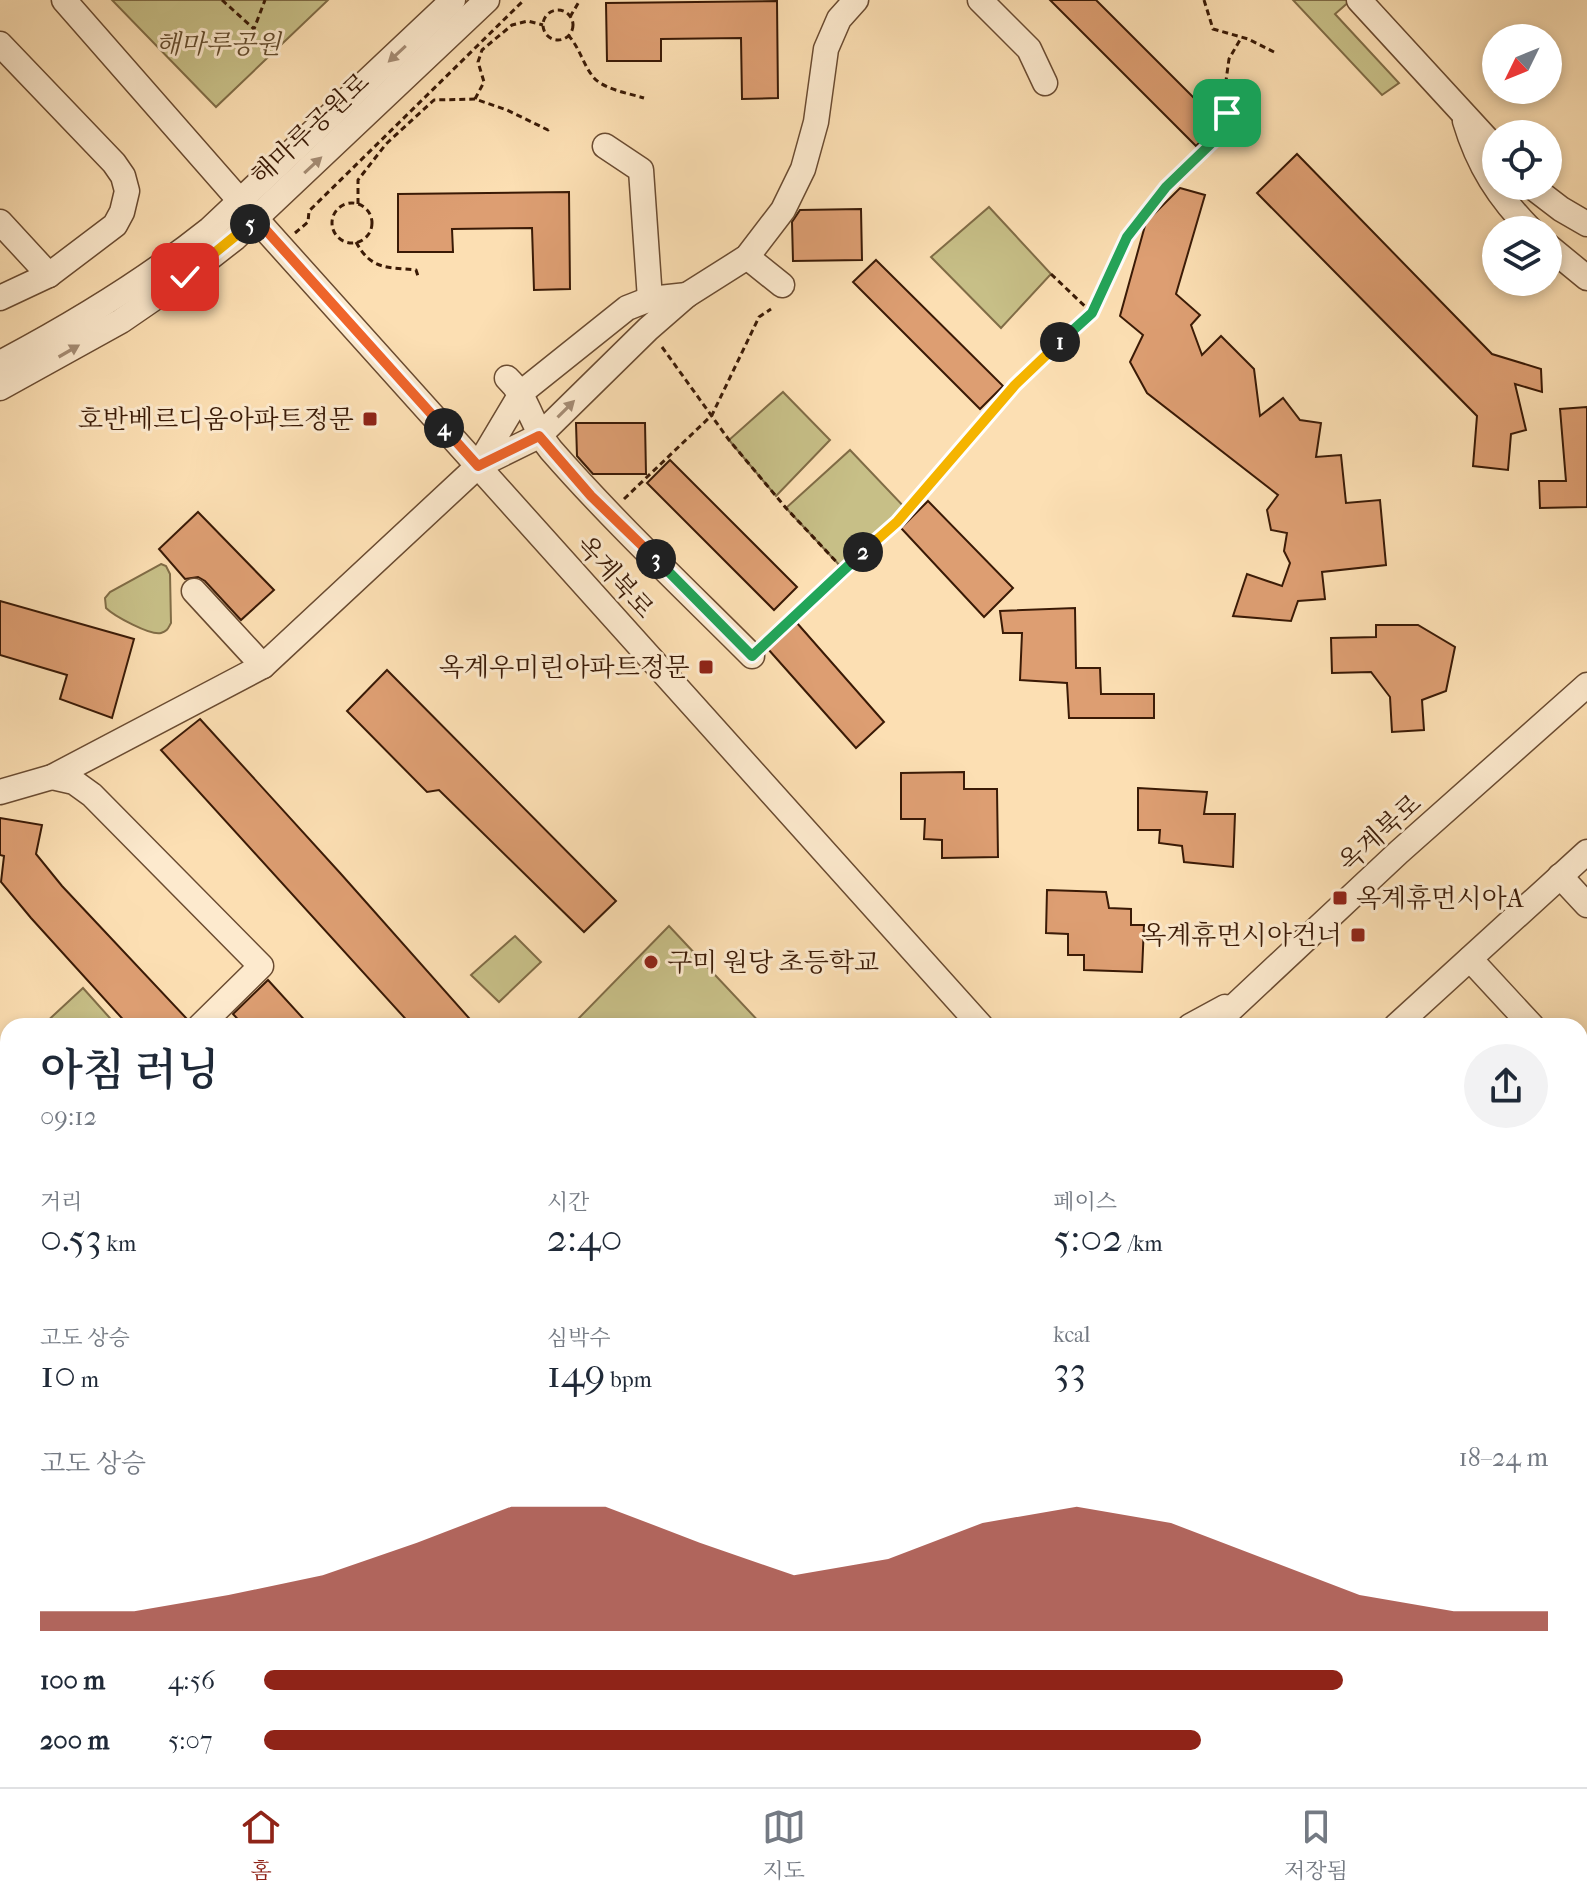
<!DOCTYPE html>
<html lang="ko">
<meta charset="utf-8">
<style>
:root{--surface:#fff;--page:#f2f2f3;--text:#1f2937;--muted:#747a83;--line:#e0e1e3;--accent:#8f2418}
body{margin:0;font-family:"IM FELL French Canon","Noto Serif KR",serif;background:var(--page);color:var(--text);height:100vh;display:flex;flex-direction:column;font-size:30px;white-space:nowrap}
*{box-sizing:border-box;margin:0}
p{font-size:26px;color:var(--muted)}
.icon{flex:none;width:44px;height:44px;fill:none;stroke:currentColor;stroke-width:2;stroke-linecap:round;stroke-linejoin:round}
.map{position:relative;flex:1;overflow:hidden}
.drawer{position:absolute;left:0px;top:1018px;width:1588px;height:770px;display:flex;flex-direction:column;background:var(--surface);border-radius:24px 24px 0 0;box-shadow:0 4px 12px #0003}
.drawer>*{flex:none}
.needle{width:52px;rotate:227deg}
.buttons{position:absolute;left:1482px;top:24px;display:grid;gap:16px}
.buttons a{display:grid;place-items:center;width:80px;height:80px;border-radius:50%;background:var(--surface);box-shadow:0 4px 12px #0003;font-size:40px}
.pin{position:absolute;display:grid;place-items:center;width:68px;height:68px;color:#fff;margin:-34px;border-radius:16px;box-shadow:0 4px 12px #0006}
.km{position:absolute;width:40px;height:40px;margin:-20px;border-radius:50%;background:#222;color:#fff;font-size:22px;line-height:40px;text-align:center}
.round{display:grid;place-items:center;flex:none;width:84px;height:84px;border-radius:42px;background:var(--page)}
.head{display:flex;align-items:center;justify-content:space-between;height:136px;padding:0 40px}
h1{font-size:44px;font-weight:600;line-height:60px}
.figures{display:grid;grid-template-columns:repeat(3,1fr);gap:12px;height:136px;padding:8px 40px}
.figures div{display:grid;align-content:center}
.figures b{font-size:40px;font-weight:600}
.figures small{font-size:22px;font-weight:400}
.figures p{font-size:22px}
.chart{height:224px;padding:16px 40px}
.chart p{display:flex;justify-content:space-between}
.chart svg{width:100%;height:144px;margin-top:8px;fill:var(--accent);opacity:.7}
ul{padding:0 40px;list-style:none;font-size:26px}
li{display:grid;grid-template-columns:128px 96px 1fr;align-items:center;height:60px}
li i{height:20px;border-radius:10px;background:var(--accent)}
.tab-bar{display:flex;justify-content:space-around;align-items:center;height:112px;border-top:2px solid var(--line);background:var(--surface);font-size:22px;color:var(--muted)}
.tab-bar a{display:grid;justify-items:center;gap:4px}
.tab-bar .active{color:var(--accent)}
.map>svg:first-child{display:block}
.green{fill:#c7bf87;stroke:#806c46;stroke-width:2}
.building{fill:#dd9e72;stroke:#3a1a06;stroke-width:2}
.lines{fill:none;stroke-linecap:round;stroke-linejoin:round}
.minor-casing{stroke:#6a4b31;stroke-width:27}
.path{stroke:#3a1a06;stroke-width:3;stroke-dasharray:6 4;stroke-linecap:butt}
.minor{stroke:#fdeace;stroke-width:24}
.oneway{fill:#a58c74}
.split-1-casing{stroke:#fff;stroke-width:16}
.split-2-casing{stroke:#fff;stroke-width:16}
.split-3-casing{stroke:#fff;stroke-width:16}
.split-4-casing{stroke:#fff;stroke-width:16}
.split-5-casing{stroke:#fff;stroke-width:16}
.split-6-casing{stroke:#fff;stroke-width:16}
.split-1{stroke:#22a559;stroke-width:10}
.split-2{stroke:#f5b400;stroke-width:10}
.split-3{stroke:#22a559;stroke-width:10}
.split-4{stroke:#f0652b;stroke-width:10}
.split-5{stroke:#f0652b;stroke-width:10}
.split-6{stroke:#f5b400;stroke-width:10}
.poi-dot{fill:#8f2418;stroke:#fdeace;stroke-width:3}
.labels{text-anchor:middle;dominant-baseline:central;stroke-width:6;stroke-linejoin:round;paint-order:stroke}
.park-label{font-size:26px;font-style:italic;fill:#644c2d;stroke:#fdeace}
.street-label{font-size:26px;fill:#3a1a06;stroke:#fdeace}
.poi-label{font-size:26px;fill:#3a1a06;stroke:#fdeace;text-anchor:end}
</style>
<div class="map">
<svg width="1587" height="1787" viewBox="0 0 1587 1787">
<rect width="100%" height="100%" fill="#fcdfb3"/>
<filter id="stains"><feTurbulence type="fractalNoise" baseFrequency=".0025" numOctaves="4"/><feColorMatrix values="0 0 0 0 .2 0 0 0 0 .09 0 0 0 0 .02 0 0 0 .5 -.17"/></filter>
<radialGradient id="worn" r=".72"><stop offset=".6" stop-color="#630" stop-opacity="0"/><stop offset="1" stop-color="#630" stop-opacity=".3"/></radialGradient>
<!-- green -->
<g class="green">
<path d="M 112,0 L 328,0 L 216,107 Z"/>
<path d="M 1293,0 L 1351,0 L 1335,14 L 1399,83 L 1382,95 Z"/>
<path d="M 989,207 L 1051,274 L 1001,328 L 931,257 Z"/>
<path d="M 783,392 L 830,440 L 776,496 L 729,440 Z"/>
<path d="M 850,450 L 908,511 L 844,570 L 786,508 Z"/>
<path d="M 161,564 L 166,566 L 170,574 L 171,623 C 168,628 168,631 161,633 C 151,636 114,616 106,608 L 105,598 L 110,592 Z"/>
<path d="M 669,926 L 763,1026 L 586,1026 L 579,1018 Z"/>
<path d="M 515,936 L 541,962 L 499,1002 L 471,975 Z"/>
<path d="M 83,988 L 117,1026 L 42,1026 Z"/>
<path d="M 0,1535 L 8,1537 L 8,1780 L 489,1780 L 497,1787 L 0,1787 Z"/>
</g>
<!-- building -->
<g class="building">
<path d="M 1050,0 L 1096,0 L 1219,123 L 1196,146 Z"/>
<path d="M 777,1 L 778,98 L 742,99 L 741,38 L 661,39 L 661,61 L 607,61 L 606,3 Z"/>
<path d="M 1297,154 L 1492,354 L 1541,369 L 1542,392 L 1515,384 L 1526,430 L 1511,434 L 1508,470 L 1473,466 L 1477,416 L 1257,193 Z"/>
<path d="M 1180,188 L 1205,195 L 1176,294 L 1200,315 L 1191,325 L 1202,355 L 1221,336 L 1254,369 L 1260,416 L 1283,398 L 1300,420 L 1321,423 L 1316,457 L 1341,455 L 1346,503 L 1380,500 L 1386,565 L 1322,572 L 1325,599 L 1298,601 L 1291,621 L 1233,616 L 1247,574 L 1282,586 L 1290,563 L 1284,551 L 1287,533 L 1271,530 L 1267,510 L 1278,495 L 1147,393 L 1130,362 L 1143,335 L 1120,316 L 1146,222 Z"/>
<path d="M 569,192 L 570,289 L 534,290 L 532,228 L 452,229 L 453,252 L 398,252 L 398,194 Z"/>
<path d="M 861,209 L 862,260 L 793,261 L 792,222 L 800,210 Z"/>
<path d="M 876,260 L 1003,386 L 980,409 L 853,282 Z"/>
<path d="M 1587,407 L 1587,507 L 1540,508 L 1539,481 L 1566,481 L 1560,409 Z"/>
<path d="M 576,423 L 645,423 L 646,474 L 593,474 L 577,456 Z"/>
<path d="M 670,460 L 797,587 L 774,610 L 647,483 Z"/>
<path d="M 928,501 L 1013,588 L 984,617 L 901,528 Z"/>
<path d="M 198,512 L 274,590 L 241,620 L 205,581 L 198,577 L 185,579 L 159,549 Z"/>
<path d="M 0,601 L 134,639 L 112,718 L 60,699 L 67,675 L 0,655 Z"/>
<path d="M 1075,608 L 1076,668 L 1100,668 L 1101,694 L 1154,694 L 1154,718 L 1069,718 L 1067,683 L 1020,680 L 1022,633 L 1003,633 L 1000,611 Z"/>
<path d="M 797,623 L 884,722 L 856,748 L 768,649 Z"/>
<path d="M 1376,625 L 1418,625 L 1455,647 L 1446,691 L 1422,700 L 1424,730 L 1392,732 L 1390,697 L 1371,672 L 1332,673 L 1331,638 L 1376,637 Z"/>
<path d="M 387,670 L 616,901 L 584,932 L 439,790 L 427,792 L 347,711 Z"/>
<path d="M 200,719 L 341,874 L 476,1026 L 412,1026 L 161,750 Z"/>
<path d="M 964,772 L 964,789 L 997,789 L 998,857 L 942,858 L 942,840 L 924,839 L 925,819 L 901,819 L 901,773 Z"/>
<path d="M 1138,788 L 1207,792 L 1204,814 L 1235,814 L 1233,867 L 1184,862 L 1182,846 L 1159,843 L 1160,830 L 1138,830 Z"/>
<path d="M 0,818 L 42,825 L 36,854 L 62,886 L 187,1019 L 185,1026 L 129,1026 L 31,918 L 1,882 L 4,856 L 0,855 Z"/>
<path d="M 1047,890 L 1106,892 L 1109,908 L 1131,909 L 1131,925 L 1144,925 L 1142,972 L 1084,970 L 1084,955 L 1068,955 L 1068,934 L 1046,933 Z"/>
<path d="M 268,980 L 310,1026 L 244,1026 L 233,1014 Z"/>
</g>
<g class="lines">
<!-- minor casing -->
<g class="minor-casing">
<g id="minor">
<path d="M 64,0 L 256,219 L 981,1026"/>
<path d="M 980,0 L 1029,49 L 1045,83"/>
<path d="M 1359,0 L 1496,149"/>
<path d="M 0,44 L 114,163 L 123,176 L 127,191 L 122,212 L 115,225 L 49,275 L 0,298"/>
<path d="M 1465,121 C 1478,165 1499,198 1531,230"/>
<path d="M 605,146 L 641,170 L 650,299"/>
<path d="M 1531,186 L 1561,209 L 1587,224"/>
<path d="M 0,222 L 49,275"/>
<path d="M 1548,246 L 1587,278"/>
<path d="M 747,257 L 782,285"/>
<path d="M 687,295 L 747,257 L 783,210 L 803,169 L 816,122 L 826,49 L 839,19 L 856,0"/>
<path d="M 0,363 C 74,324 145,281 210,229 L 453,0"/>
<path d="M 507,378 C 531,401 530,425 551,450 C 614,522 684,588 752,656"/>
<path d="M 0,388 L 121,321 L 185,277 L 235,238 L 487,0"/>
<path d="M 194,591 L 263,666"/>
<path d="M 52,777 L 74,782 L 92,795 L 261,966 L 200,1026"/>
<path d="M 0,792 L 52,777 L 263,666 L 478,466 L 522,392 L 627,308 L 650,299 L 687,295 L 648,329 L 539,436 L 478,466"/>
<path d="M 1560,876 L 1587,905"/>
<path d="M 1470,959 L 1532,1026"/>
<path d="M 1190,1026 L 1225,1007"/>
<path d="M 1213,1026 L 1399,852 L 1587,685"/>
<path d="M 1396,1026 L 1587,852"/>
<path d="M 1580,1077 L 1587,1085"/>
<path d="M 0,1222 L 8,1214"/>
<path d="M 1580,1280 L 1587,1287"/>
<path d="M 1580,1314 L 1587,1308"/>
<path d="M 1580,1443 L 1587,1437"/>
<path d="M 0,1512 L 8,1514"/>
<path d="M 1580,1638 L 1587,1646"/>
<path d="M 545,1780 L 554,1787"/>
<path d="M 755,1780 L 762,1787"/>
<path d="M 899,1780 L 905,1787"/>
<path d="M 1167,1780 L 1173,1787"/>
<path d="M 1558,1780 L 1565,1787"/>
<path d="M 1215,1787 L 1223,1780"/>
<path d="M 1357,1787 L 1364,1780"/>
</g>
</g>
<!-- path -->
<g class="path">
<path d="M 222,0 L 254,29 L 265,0"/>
<path d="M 1204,0 L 1213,29 L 1248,39 L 1274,52"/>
<circle cx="558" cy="25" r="15"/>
<path d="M 570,17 L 580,0"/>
<path d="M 568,35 C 579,47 582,61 591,74 C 600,89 628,93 644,98"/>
<path d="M 475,99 L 484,82 L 478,62 L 482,50 L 512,25 L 528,21 L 543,25"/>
<circle cx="352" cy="223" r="20"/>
<path d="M 358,204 L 358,180 L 386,144 L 434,100 L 475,99 L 507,110 L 548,130 L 550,127"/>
<path d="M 295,233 L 308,222 L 309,211 L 524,0"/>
<path d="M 356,242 C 371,270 387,267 416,270 L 418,276"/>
<path d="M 1051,274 L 1092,313"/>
<path d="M 662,347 L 729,440 L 786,508 L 844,570"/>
<path d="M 624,499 L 712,415 L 759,317 L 771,309"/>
<path d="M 766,643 L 897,522 L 1015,385 L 1092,313 L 1127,237 L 1166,187 L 1223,132 L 1227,113 L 1225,88 L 1229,59 L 1241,38"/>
<path d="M 1580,1122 L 1587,1116"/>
<path d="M 724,1787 L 732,1780"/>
</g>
<!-- minor -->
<use href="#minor" class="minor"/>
</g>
<!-- one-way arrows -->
<defs><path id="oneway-solid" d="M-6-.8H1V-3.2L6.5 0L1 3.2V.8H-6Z" transform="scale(2)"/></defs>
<g class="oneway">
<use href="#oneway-solid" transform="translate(397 54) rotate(137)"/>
<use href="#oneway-solid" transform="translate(313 165) rotate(-43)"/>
<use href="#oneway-solid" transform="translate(69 351) rotate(-30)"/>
<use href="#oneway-solid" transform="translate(566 409) rotate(-45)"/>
</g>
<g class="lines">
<!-- split-1 casing -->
<g class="split-1-casing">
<path id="split-1" d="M 1060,342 L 1092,313 L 1127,237 L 1166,187 L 1223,132 L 1227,113"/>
</g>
<!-- split-2 casing -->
<g class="split-2-casing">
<path id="split-2" d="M 863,552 L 897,522 L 1015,385 L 1060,342"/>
</g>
<!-- split-3 casing -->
<g class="split-3-casing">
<path id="split-3" d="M 656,559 L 752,656 L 863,552"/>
</g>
<!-- split-4 casing -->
<g class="split-4-casing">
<path id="split-4" d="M 444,428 L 478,466 L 539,436 L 591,496 L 656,559"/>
</g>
<!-- split-5 casing -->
<g class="split-5-casing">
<path id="split-5" d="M 250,224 L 256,219 L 444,428"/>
</g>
<!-- split-6 casing -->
<g class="split-6-casing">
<path id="split-6" d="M 185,277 L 250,224"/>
</g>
<!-- split-1 -->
<use href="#split-1" class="split-1"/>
<!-- split-2 -->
<use href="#split-2" class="split-2"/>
<!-- split-3 -->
<use href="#split-3" class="split-3"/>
<!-- split-4 -->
<use href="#split-4" class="split-4"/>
<!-- split-5 -->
<use href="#split-5" class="split-5"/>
<!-- split-6 -->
<use href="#split-6" class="split-6"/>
</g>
<!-- markers -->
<g class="poi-dot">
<rect x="362" y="411" width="16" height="16" rx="4"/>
<rect x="698" y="659" width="16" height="16" rx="4"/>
<rect x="1332" y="890" width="16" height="16" rx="4"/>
<rect x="1350" y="927" width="16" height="16" rx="4"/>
<circle cx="651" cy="962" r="8"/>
</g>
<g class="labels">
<!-- park labels -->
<g class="park-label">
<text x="218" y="44">해마루공원</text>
</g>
<!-- street labels -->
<g class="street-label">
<text transform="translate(310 129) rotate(-43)">해마루공원로</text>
<text transform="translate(615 577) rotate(48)">옥계북로</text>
<text transform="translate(1380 833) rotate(-42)">옥계북로</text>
</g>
<!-- poi labels -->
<g class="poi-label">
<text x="354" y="419">호반베르디움아파트정문</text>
<text x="690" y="667">옥계우미린아파트정문</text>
<text x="1356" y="898" text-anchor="start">옥계휴먼시아A</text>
<text x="1342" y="935">옥계휴먼시아건너</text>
<text x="667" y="962" text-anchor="start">구미 원당 초등학교</text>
</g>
</g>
<rect width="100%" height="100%" filter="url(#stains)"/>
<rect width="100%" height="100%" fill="url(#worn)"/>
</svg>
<div class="buttons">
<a><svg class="needle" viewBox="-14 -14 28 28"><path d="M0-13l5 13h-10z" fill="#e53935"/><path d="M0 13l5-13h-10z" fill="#747a83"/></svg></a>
<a><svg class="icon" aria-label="locate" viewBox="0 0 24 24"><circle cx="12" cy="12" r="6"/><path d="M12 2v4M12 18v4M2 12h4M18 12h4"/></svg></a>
<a><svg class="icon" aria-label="layers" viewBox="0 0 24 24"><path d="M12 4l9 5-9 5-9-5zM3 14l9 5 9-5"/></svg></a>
</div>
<div class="pin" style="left:1227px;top:113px;background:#1e9e55"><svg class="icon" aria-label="arrive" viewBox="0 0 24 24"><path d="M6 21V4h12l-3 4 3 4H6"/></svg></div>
<div class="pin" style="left:185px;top:277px;background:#d93025"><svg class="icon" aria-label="check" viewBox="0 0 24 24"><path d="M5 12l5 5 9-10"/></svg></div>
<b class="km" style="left:1060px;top:342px">1</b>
<b class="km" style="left:863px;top:552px">2</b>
<b class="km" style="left:656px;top:559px">3</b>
<b class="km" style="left:444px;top:428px">4</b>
<b class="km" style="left:250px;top:224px">5</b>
<section class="drawer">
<div class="head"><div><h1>아침 러닝</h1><p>09:12</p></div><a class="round"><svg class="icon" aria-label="share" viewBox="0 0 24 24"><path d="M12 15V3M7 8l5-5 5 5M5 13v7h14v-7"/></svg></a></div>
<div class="figures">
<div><p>거리</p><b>0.53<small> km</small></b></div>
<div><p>시간</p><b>2:40</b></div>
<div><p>페이스</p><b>5:02<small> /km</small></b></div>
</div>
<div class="figures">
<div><p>고도 상승</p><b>10<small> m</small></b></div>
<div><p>심박수</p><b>149<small> bpm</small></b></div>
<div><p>kcal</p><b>33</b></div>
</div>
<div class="chart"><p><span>고도 상승</span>18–24 m</p>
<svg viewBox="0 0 160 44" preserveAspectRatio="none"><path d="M0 44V38L10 38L20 33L30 27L40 17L50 6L60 6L70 17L80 27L90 22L100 11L110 6L120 11L130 22L140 33L150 38L160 38V44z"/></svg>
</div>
<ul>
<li><b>100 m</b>4:56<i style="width:84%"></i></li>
<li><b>200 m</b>5:07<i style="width:73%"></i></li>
</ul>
</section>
</div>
<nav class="tab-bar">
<a class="active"><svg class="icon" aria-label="home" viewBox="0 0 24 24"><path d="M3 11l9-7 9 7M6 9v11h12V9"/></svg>홈</a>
<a><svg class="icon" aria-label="map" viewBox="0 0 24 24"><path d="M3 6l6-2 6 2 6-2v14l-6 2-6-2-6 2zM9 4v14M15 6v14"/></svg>지도</a>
<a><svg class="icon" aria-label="saved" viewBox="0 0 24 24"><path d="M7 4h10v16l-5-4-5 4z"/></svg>저장됨</a>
</nav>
